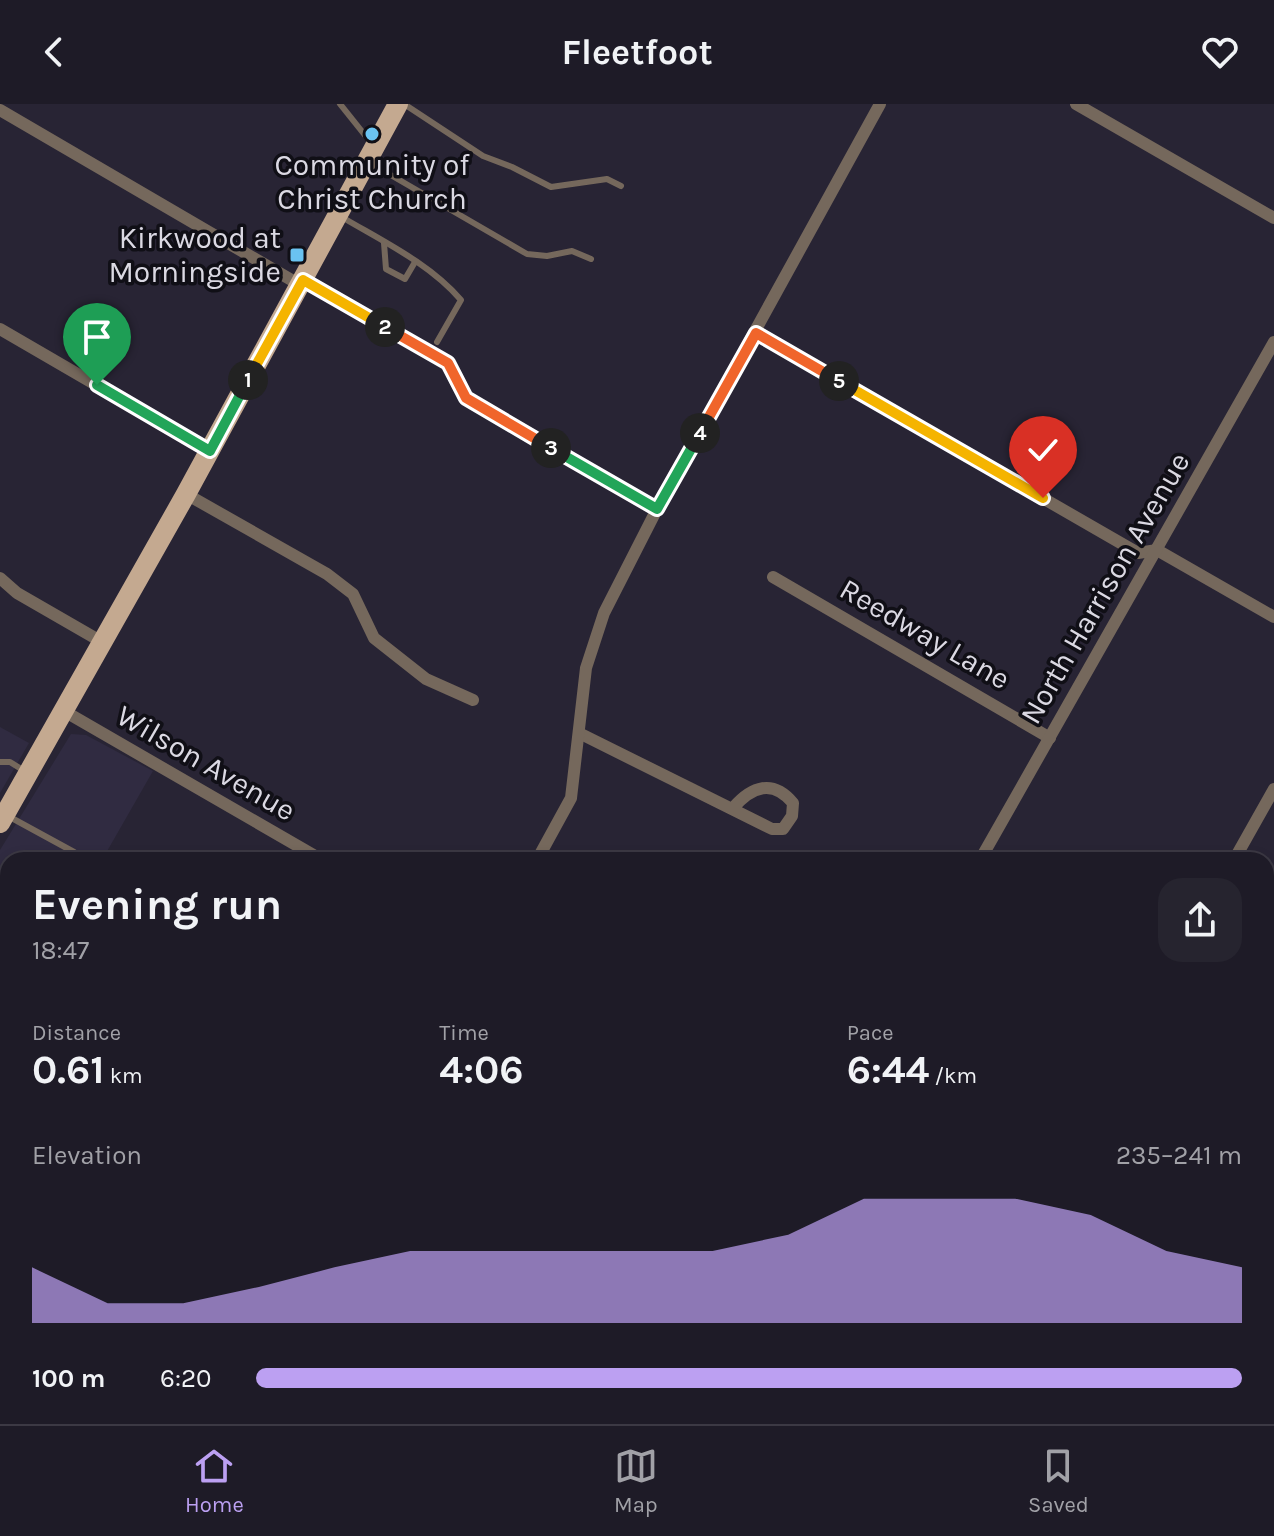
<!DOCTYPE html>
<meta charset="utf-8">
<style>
:root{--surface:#1e1b27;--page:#26242f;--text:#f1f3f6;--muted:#a1a1a7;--line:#3c3944;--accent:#bca0f2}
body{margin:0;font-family:Karla,sans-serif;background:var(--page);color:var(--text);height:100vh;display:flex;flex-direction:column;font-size:30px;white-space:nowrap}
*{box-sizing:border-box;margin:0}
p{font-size:26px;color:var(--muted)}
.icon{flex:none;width:44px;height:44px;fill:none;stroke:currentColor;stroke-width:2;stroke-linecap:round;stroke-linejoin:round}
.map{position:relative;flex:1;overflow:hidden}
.side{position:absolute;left:0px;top:748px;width:1274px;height:572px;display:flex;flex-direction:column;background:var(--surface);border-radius:24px 24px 0 0;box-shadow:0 4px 12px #0003,0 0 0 2px var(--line)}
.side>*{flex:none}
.pin{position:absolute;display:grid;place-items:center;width:68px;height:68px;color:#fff;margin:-82px -34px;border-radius:50% 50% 50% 0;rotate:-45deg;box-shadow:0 0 8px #0007}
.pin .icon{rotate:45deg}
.km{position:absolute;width:40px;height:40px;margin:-20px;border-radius:50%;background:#222;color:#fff;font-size:22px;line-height:40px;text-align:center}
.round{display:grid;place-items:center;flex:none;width:84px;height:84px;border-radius:24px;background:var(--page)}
.headline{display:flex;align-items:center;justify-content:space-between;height:136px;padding:0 32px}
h1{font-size:44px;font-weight:700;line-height:60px}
.metrics{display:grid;grid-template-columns:repeat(3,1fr);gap:12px;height:136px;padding:8px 32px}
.metrics div{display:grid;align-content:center}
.metrics b{font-size:40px;font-weight:700}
.metrics small{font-size:22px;font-weight:400}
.metrics p{font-size:22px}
.chart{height:224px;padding:16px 32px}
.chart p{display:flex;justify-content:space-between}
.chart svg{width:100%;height:144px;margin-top:8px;fill:var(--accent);opacity:.7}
ul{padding:0 32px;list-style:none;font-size:26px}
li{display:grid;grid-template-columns:128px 96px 1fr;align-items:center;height:60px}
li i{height:20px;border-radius:10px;background:var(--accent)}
header{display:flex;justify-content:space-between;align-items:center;height:104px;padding:0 32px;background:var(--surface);font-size:36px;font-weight:700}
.menu{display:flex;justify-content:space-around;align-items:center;height:112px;border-top:2px solid var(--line);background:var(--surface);font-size:22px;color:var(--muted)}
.menu a{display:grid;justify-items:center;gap:4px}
.menu .on{color:var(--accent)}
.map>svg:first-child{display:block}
.built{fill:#302b41}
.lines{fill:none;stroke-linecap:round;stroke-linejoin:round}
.path{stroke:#6c6876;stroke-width:3;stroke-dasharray:8 4;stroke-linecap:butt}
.service{stroke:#75685c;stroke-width:6}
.minor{stroke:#75685c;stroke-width:12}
.primary{stroke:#c4a990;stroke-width:20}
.split-1-casing{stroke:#fff;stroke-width:16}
.split-2-casing{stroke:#fff;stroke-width:16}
.split-3-casing{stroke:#fff;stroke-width:16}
.split-4-casing{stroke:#fff;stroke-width:16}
.split-5-casing{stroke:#fff;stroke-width:16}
.split-6-casing{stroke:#fff;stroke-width:16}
.split-1{stroke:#22a559;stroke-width:10}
.split-2{stroke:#f5b400;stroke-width:10}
.split-3{stroke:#f0652b;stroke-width:10}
.split-4{stroke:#22a559;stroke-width:10}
.split-5{stroke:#f0652b;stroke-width:10}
.split-6{stroke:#f5b400;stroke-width:10}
.poi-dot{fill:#6ac3f1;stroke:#100f16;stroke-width:3}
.labels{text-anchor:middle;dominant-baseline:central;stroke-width:7;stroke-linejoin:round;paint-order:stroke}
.poi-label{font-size:30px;fill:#dbd9e3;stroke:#100f16}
.street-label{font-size:30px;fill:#dbd9e3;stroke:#100f16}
</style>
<header><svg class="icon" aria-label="back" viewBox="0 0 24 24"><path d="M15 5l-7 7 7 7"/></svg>Fleetfoot<svg class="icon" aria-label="heart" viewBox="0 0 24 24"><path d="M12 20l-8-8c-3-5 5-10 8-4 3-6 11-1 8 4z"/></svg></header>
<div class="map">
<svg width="1274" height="1320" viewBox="0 0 1274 1320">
<rect width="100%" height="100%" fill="#282434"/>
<!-- built -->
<g class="built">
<path d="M 0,623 L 29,639 L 0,689 Z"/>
<path d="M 71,630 L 86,631 L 153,667 L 102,756 L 8,756 L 8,826 L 0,821 L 0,746 Z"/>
<path d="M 0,838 L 8,843 L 8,1084 L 0,1079 Z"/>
<path d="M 0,1096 L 8,1101 L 8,1301 L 0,1298 Z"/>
<path d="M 39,1312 L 208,1312 L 204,1320 L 62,1320 Z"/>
<path d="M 225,1312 L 453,1312 L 465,1320 L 220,1320 Z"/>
<path d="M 789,1312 L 815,1312 L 830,1320 L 784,1320 Z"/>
<path d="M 885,1312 L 957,1312 L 952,1320 L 881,1320 Z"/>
</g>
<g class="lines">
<!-- path -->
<path class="path" d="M 316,183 L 448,259 L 461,284"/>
<!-- service -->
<g class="service">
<path d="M 340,0 L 372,40"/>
<path d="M 404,0 L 483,52 L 512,63 L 551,83 L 607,75 L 621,82"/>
<path d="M 370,59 L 527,150 L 547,152 L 572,147 L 591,155"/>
<path d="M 340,112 C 382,137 429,159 461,196 L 437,238"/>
<path d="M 384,139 L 386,165 L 405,175 L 415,158"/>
<path d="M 0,658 L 10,658 L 26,668"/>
<path d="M 8,712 L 74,748 L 70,756"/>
<path d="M 0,1123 L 8,1127"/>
<path d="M 0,1250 L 8,1237"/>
<path d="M 414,1312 L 428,1320"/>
<path d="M 474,1314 L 484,1320"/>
<path d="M 59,1320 L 62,1312"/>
<path d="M 177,1320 L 187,1312"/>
<path d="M 252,1320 L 256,1312"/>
<path d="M 351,1320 L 354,1312"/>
<path d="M 911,1320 L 915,1312"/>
</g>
<!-- minor -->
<g class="minor">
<path d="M 1076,0 L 1274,114"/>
<path d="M 0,6 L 300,181"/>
<path d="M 0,225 L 210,347"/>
<path d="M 756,229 L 1138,449 L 1157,446 L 1274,513"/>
<path d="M 466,294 L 657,405"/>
<path d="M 186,390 L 327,470 L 353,490 L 374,534 L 426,575 L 473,596"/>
<path d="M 773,473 L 1050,634"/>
<path d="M 0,474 L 17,489 L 102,538"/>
<path d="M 64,607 L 322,756"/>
<path d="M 579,629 L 772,725 L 783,725 L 792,712 L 793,699 C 773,675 752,682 733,704"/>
<path d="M 537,756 L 571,694 L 586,564 L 604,509 L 657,405 L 880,0"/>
<path d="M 980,756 L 1274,238"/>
<path d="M 1234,756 L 1274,685"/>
<path d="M 0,831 L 8,836"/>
<path d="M 0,1091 L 8,1096"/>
<path d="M 1266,1136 L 1274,1122"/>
<path d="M 1266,1303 L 1274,1308"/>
<path d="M 215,1320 L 219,1312"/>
<path d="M 659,1320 L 663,1312"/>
<path d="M 1201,1320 L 1206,1312"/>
</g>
<!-- primary -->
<g class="primary">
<path d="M 0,719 L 186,390 L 398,0"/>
<path d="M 0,1319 L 3,1320"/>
</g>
</g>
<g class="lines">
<!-- split-1 casing -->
<g class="split-1-casing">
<path id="split-1" d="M 97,281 L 210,347 L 248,276"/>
</g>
<!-- split-2 casing -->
<g class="split-2-casing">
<path id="split-2" d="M 248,276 L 303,176 L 385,223"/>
</g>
<!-- split-3 casing -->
<g class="split-3-casing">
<path id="split-3" d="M 385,223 L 448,259 L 466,294 L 551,344"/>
</g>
<!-- split-4 casing -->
<g class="split-4-casing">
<path id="split-4" d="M 551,344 L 657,405 L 700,329"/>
</g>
<!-- split-5 casing -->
<g class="split-5-casing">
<path id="split-5" d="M 700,329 L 756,229 L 839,277"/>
</g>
<!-- split-6 casing -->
<g class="split-6-casing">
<path id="split-6" d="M 839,277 L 1043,394"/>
</g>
<!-- split-1 -->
<use href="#split-1" class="split-1"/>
<!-- split-2 -->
<use href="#split-2" class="split-2"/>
<!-- split-3 -->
<use href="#split-3" class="split-3"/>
<!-- split-4 -->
<use href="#split-4" class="split-4"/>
<!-- split-5 -->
<use href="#split-5" class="split-5"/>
<!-- split-6 -->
<use href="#split-6" class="split-6"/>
</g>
<!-- markers -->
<g class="poi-dot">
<circle cx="372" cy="30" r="8"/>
<rect x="289" y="143" width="16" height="16" rx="4"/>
</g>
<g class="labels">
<!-- poi labels -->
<g class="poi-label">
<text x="372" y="61">Community of<tspan x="372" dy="34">Christ Church</tspan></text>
<text x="281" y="134" text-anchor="end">Kirkwood at<tspan x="281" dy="34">Morningside</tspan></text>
</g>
<!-- street labels -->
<g class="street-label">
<text transform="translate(1105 484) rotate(-60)">North Harrison Avenue</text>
<text transform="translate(925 530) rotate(30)">Reedway Lane</text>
<text transform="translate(206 659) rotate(30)">Wilson Avenue</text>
</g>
</g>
</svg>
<div class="pin" style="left:97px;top:281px;background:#1e9e55"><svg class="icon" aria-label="arrive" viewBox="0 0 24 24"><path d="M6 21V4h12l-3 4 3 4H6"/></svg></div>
<div class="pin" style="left:1043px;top:394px;background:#d93025"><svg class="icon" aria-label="check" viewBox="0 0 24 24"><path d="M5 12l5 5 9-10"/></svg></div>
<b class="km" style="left:248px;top:276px">1</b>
<b class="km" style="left:385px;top:223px">2</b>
<b class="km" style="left:551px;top:344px">3</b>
<b class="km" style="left:700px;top:329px">4</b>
<b class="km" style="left:839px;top:277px">5</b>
<section class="side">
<div class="headline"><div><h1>Evening run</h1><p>18:47</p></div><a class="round"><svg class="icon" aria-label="share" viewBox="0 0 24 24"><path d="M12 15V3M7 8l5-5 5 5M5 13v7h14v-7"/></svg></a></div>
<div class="metrics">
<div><p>Distance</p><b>0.61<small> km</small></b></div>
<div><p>Time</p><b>4:06</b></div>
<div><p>Pace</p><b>6:44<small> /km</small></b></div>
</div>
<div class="chart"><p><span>Elevation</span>235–241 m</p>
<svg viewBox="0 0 160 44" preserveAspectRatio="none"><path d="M0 44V27L10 38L20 38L30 33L40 27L50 22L60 22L70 22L80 22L90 22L100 17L110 6L120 6L130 6L140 11L150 22L160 27V44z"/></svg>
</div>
<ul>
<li><b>100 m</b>6:20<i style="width:100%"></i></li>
</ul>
</section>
</div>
<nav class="menu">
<a class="on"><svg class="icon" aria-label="home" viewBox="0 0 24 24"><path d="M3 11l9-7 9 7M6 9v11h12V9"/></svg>Home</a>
<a><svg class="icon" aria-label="map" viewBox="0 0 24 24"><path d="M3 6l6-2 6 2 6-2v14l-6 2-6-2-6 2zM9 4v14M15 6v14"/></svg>Map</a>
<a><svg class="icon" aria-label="saved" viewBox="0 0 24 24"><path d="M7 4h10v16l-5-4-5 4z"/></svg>Saved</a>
</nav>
